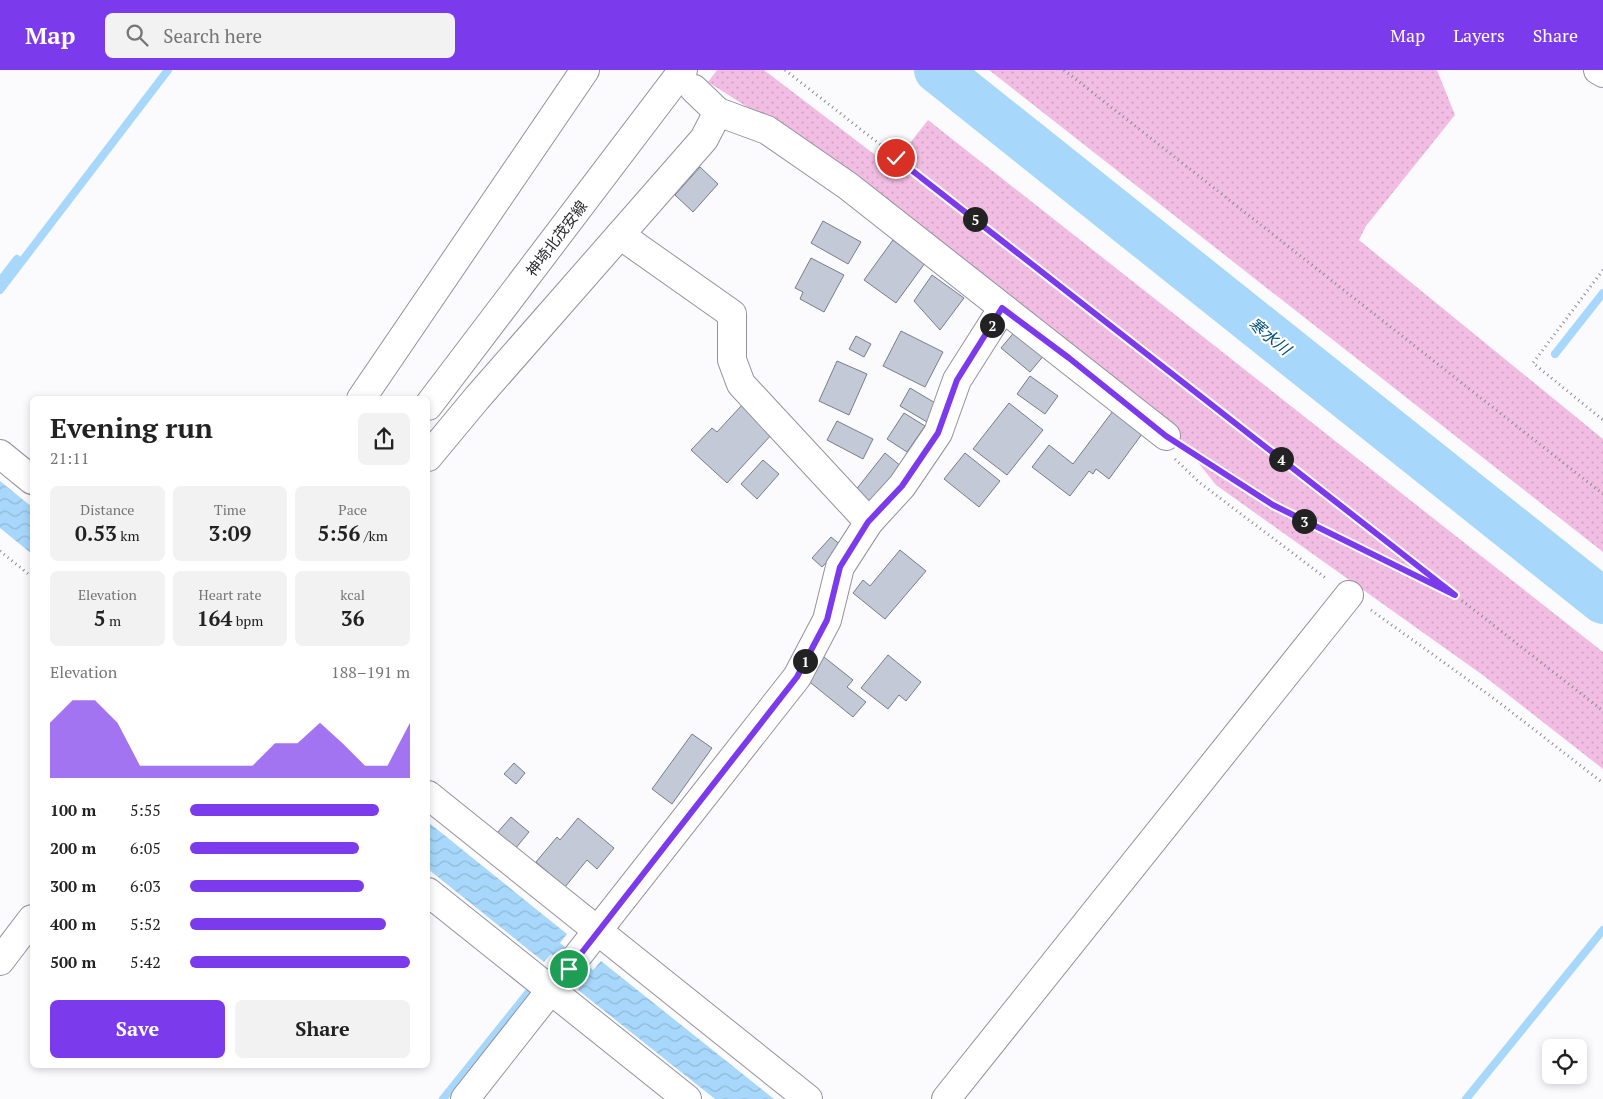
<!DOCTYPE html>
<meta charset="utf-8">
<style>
:root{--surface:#fff;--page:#f2f2f2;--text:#222;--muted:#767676;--accent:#7c3aed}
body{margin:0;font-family:"PT Serif","Noto Sans JP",serif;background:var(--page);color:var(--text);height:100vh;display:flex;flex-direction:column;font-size:19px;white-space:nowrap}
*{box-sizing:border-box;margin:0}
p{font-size:16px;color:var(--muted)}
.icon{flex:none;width:28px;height:28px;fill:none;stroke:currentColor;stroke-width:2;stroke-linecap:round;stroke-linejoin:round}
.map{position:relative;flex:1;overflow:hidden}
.side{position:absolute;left:30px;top:326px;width:400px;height:672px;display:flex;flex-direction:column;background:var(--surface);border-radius:8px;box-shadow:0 2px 8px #0003}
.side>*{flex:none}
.tools{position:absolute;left:1542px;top:969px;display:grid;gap:10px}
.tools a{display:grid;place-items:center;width:45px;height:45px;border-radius:8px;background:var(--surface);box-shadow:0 2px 8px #0003;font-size:25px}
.pin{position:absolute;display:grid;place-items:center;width:42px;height:42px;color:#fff;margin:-21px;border:2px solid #fff;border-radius:50%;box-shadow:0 1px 5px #0007}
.km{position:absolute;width:25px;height:25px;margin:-12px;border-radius:50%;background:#222;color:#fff;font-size:14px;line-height:25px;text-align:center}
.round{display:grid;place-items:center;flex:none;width:52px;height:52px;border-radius:8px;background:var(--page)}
.head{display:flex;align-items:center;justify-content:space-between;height:85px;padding:0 20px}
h1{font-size:28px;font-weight:800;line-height:38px}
.stats{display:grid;grid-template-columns:repeat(3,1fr);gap:8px;height:85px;padding:5px 20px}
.stats div{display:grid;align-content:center;border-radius:8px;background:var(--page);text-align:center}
.stats b{font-size:21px;font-weight:800}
.stats small{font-size:14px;font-weight:400}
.stats p{font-size:14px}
.chart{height:140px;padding:10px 20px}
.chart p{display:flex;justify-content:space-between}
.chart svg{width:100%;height:90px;margin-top:5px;fill:var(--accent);opacity:.7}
.primary-button{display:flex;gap:10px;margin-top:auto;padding:10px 20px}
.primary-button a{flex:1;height:58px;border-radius:8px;background:var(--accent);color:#fff;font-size:20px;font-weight:800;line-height:58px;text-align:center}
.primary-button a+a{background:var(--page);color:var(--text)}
ul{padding:0 20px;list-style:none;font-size:16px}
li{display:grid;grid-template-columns:80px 60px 1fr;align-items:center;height:38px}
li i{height:12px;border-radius:6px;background:var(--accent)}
header{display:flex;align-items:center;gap:30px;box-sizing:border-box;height:70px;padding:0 25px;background:var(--accent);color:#fff}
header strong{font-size:24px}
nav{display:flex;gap:28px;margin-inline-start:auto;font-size:18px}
.search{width:350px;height:45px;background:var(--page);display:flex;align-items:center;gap:12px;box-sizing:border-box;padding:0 18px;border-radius:8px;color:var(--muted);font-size:19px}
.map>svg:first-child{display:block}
.grass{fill:url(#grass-dots)}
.water{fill:url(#water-waves)}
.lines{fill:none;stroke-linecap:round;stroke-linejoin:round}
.stream{stroke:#a7d7fa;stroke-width:8}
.river{stroke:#a7d7fa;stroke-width:46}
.building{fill:#c3c9d6;stroke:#777d88}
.street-casing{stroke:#92919e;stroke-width:30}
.secondary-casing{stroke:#92919e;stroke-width:30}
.path{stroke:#8b8a8e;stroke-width:3;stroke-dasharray:1 4;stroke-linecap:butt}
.street{stroke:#fff;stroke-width:28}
.secondary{stroke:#fff;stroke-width:28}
.route-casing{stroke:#fff;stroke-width:10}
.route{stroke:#7c3aed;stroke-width:6}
.labels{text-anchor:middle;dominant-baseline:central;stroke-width:4.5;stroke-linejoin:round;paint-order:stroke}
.street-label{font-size:15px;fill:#29282d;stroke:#fff}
.water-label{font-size:16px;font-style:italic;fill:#024f77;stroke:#fff}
</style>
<header>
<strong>Map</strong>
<div class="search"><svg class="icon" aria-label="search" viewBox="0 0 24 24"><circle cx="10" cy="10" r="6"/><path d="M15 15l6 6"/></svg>Search here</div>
<nav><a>Map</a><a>Layers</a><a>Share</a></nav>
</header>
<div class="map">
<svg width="1603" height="1029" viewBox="0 0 1603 1029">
<defs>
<pattern id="grass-dots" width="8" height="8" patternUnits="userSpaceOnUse" patternTransform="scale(1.25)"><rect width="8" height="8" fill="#f2bde2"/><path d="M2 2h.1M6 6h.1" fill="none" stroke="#d0a2c2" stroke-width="1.8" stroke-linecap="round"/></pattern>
<pattern id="water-waves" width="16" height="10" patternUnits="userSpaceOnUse" patternTransform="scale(1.25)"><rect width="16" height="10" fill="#a7d7fa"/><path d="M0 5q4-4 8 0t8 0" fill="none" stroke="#90b9d7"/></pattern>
</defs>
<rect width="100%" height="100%" fill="#fbfbfe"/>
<!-- grass -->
<g class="grass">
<path d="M 717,0 L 764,0 L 891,97 L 928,50 L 1603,582 L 1603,699 L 1484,606 L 1216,415 L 1169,356 L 843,98 L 708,12 Z"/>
<path d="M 989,0 L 1437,0 L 1455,45 L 1366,156 L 1359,170 L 1603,369 L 1603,482 Z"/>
</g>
<!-- water -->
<g class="water">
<path d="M 0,411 L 32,437 L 32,484 L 0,458 Z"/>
<path d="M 428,752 L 567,864 L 560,873 L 593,900 L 601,891 L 774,1029 L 715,1029 L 578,920 L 585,911 L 551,884 L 544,892 L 428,799 Z"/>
</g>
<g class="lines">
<!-- stream -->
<g class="stream">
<path d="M 0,211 L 17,189"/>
<path d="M 0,220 L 168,0"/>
<path d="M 1555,284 L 1603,223"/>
<path d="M 443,1029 L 528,923"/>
<path d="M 1466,1029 L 1603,860"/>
</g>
<!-- river -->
<path class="river" d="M 937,0 L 1603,531"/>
</g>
<!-- building -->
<g class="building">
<path d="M 700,97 L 718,114 L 693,142 L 675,125 Z"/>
<path d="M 823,151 L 861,172 L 848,194 L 811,173 Z"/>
<path d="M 893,170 L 925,193 L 896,233 L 864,210 Z"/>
<path d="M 811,188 L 844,205 L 824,242 L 800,229 L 803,222 L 795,218 Z"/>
<path d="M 932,205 L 964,228 L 940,260 L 914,231 Z"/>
<path d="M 1016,260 L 1045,284 L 1030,302 L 1001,278 Z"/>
<path d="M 901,261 L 943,282 L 925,317 L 883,296 Z"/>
<path d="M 856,266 L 871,274 L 864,287 L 849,279 Z"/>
<path d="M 837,291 L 867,304 L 849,345 L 819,331 Z"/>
<path d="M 1030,306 L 1058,326 L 1045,344 L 1017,324 Z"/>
<path d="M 910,318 L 937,334 L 927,352 L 900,336 Z"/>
<path d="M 1009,333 L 1043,360 L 1007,405 L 973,379 Z"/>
<path d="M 742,335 L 773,363 L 727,413 L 691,380 L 712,358 L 717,362 Z"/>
<path d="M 1113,341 L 1142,364 L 1109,409 L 1096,399 L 1093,404 L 1089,401 L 1070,426 L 1032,397 L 1049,375 L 1073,394 Z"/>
<path d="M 904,343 L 925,356 L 907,382 L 887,369 Z"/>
<path d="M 837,351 L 873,369 L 863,389 L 827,370 Z"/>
<path d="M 885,383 L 902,397 L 872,434 L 855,421 Z"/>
<path d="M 965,383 L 1000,411 L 979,437 L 944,409 Z"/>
<path d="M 763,390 L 779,404 L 757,429 L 741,414 Z"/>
<path d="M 831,467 L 842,476 L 822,497 L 812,488 Z"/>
<path d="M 900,480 L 926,501 L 885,549 L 853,523 L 863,510 L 870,516 Z"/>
<path d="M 888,585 L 921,612 L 906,631 L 899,625 L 888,639 L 861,618 Z"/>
<path d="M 824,587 L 853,610 L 847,617 L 866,632 L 853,647 L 806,609 Z"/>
<path d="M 692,664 L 712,678 L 672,734 L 652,719 Z"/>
<path d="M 514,693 L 525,703 L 516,714 L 504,704 Z"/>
<path d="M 511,747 L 529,762 L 515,779 L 497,763 Z"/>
<path d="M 578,748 L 614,778 L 597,799 L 587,790 L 565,817 L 536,792 L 557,767 L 560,770 Z"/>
</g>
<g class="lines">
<!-- street casing -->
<g class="street-casing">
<g id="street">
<path d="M 1598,0 L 1603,3"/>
<path d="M 694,19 L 718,42 L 767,60 L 848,116 L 1166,366"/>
<path d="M 620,165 L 732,244 L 732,290 L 741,314 L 869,452"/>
<path d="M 361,329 L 585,0"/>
<path d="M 0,384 L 32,410"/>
<path d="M 428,387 L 477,328 L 704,69 L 718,42"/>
<path d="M 428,725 L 808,1029"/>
<path d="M 428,822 L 687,1029"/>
<path d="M 465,1029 L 797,607 L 827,550 L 840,497 L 869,452 L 902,416 L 938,363 L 957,310 L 1002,239"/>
<path d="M 946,1029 L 1349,525"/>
</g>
</g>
<!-- secondary casing -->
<g class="secondary-casing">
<g id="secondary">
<path d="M 428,336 L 683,0"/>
<path d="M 0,891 L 32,849"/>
</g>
</g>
<!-- path -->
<g class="path">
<path d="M 785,0 L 1603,641"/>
<path d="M 1064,0 L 1603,424"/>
<path d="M 1603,200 L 1533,293 L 1603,350"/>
<path d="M 1188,380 L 1273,435 L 1447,521"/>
<path d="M 1175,389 L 1200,413 L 1327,509"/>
<path d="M 0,481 L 32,507"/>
<path d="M 1371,540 L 1496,630 L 1603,713"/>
</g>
<!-- street -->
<use href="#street" class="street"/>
<!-- secondary -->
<use href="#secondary" class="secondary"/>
</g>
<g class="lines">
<!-- route casing -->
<g class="route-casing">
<path id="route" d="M 569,899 L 797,607 L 827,550 L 840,497 L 868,452 L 902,416 L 938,363 L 957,310 L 1002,238 L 1069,288 L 1166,366 L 1273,435 L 1455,525 L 896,88"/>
</g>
<!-- route -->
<use href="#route" class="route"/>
</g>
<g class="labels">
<!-- street labels -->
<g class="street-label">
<text transform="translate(556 168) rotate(-53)">神埼北茂安線</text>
</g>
<!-- water labels -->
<g class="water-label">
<text transform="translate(1270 266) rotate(39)">寒水川</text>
</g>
</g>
</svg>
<div class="tools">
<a><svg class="icon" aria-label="locate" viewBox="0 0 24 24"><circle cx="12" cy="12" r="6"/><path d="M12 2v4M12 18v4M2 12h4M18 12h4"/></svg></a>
</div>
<div class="pin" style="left:569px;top:899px;background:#1e9e55"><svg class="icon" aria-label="arrive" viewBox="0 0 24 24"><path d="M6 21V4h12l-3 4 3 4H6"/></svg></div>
<div class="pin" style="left:896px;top:88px;background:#d93025"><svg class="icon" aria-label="check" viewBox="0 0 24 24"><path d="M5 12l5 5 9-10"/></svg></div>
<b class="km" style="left:805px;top:591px">1</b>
<b class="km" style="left:992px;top:255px">2</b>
<b class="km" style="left:1304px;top:451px">3</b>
<b class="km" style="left:1281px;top:389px">4</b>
<b class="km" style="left:975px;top:149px">5</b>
<section class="side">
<div class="head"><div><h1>Evening run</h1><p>21:11</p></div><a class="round"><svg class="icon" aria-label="share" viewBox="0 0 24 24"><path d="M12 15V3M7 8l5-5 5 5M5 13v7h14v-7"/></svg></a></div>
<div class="stats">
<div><p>Distance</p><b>0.53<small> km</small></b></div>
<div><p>Time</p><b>3:09</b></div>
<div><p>Pace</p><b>5:56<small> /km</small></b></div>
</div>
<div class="stats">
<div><p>Elevation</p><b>5<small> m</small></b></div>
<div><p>Heart rate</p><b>164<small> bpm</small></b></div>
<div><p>kcal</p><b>36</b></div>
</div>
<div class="chart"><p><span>Elevation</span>188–191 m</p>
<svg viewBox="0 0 160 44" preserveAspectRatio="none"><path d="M0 44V17L10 6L20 6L30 17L40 38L50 38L60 38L70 38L80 38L90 38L100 27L110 27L120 17L130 27L140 38L150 38L160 17V44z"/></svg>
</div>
<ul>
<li><b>100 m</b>5:55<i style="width:86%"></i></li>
<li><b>200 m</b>6:05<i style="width:77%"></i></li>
<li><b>300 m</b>6:03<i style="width:79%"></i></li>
<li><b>400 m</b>5:52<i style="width:89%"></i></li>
<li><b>500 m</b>5:42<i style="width:100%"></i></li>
</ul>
<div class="primary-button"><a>Save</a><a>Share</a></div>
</section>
</div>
